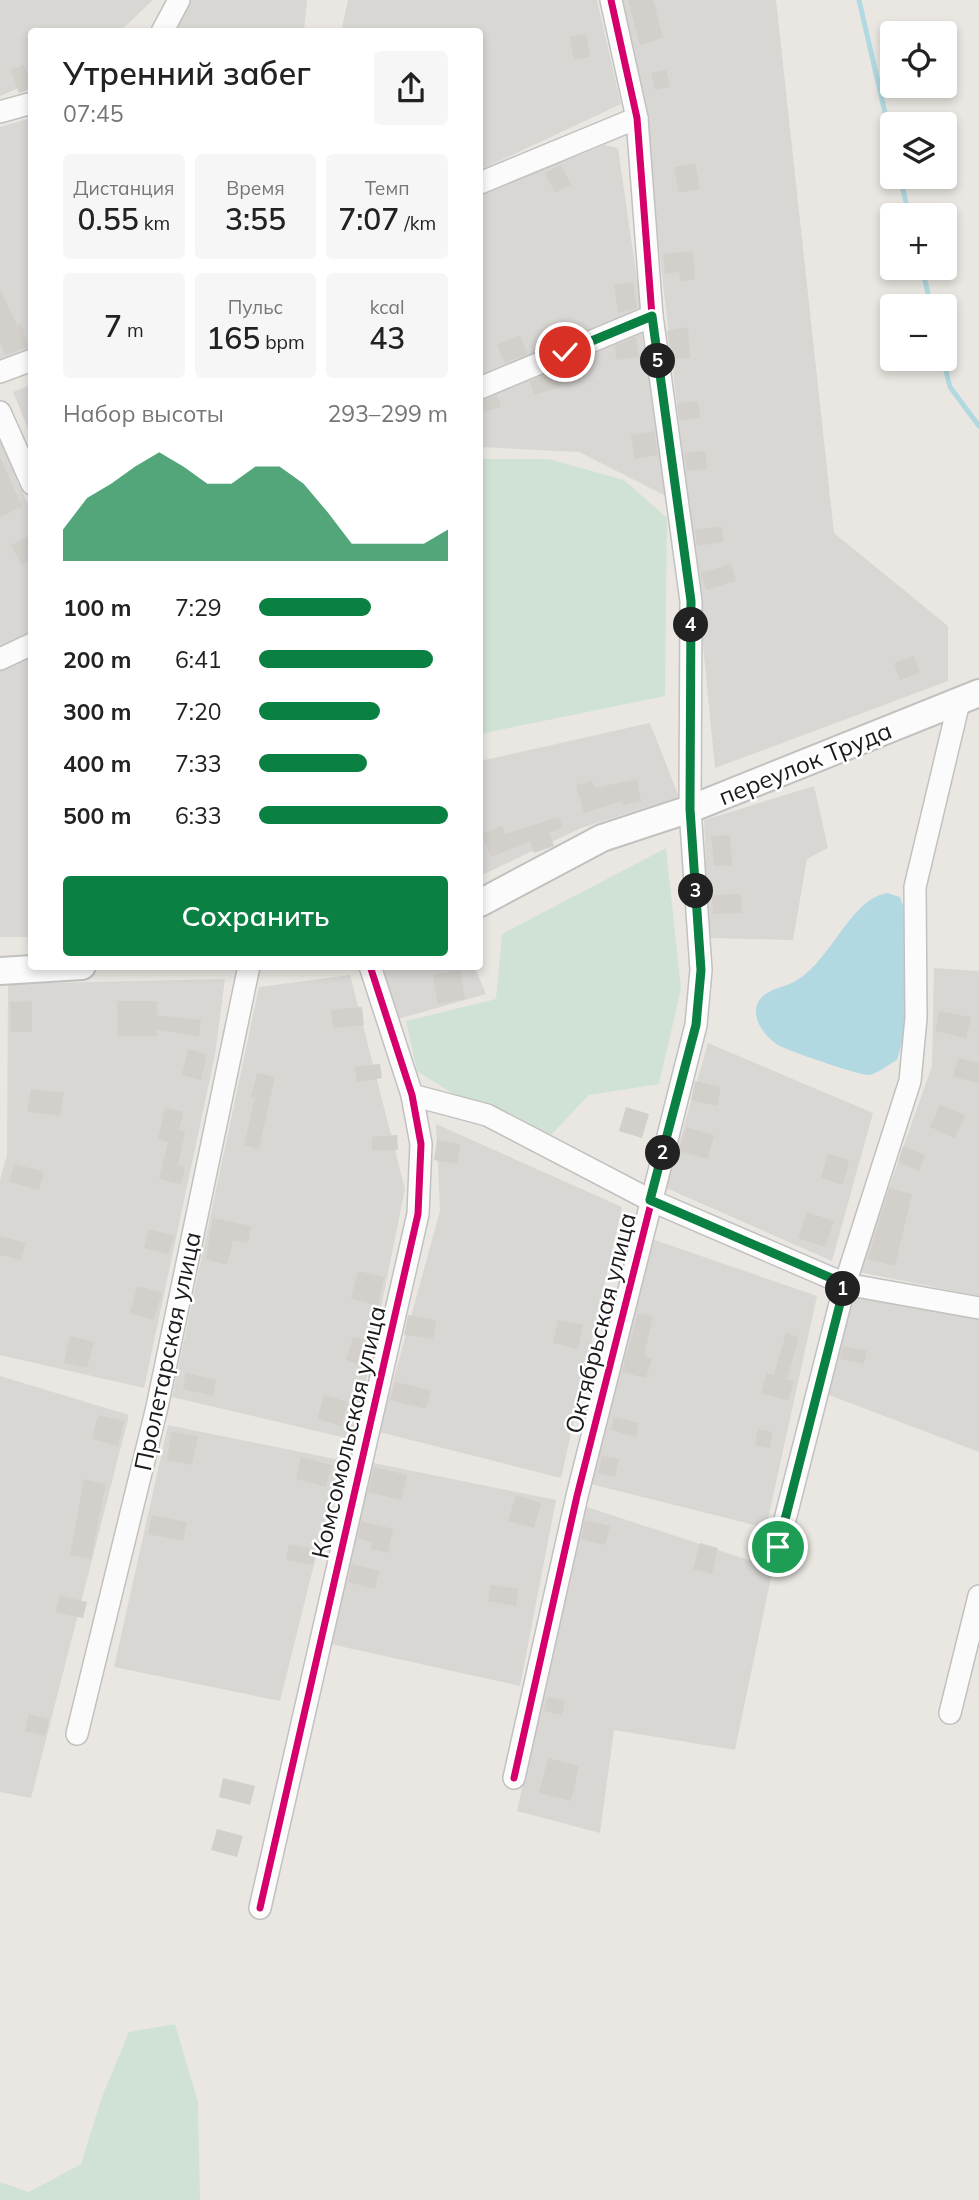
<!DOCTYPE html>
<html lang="ru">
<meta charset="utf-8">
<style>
:root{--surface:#fff;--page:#f6f6f6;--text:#222;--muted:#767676;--accent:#0b8043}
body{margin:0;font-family:Mulish,sans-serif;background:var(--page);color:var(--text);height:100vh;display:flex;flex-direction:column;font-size:26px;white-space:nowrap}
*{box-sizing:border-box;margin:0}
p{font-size:23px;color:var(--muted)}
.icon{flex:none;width:38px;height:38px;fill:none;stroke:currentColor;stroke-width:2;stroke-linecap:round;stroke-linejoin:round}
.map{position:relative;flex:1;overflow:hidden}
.details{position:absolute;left:28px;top:28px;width:455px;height:942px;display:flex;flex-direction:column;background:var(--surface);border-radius:7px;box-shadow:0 4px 10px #0003}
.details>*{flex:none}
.buttons{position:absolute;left:880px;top:21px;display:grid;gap:14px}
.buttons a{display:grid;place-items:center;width:77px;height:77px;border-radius:7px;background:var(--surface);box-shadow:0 4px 10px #0003;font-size:35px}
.pin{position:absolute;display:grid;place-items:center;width:60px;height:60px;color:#fff;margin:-30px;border:4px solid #fff;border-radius:50%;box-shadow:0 2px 7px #0007}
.km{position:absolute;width:35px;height:35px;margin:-18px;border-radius:50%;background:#222;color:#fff;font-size:19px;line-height:35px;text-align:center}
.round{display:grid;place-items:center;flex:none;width:74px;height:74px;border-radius:7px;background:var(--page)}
.head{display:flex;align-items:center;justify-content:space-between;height:119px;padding:0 35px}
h1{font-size:32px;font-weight:600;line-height:52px}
.figures{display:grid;grid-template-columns:repeat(3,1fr);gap:10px;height:119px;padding:7px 35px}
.figures div{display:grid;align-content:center;border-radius:7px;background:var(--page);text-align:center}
.figures b{font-size:30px;font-weight:600}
.figures small{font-size:19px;font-weight:400}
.figures p{font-size:19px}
.chart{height:196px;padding:14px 35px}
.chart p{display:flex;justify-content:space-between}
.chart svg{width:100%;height:126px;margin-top:7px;fill:var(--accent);opacity:.7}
.action{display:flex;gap:14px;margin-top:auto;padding:14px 35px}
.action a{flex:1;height:80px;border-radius:7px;background:var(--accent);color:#fff;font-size:28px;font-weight:600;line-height:80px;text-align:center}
ul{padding:0 35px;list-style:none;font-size:23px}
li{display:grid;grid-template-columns:112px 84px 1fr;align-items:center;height:52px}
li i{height:18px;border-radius:9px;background:var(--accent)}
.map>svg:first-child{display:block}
.residential{fill:#d9d7d4}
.wetland{fill:#d0e2d6}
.water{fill:#b2d9e1}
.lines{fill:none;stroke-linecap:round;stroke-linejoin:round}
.stream{stroke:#b2d9e1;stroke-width:5}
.building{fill:#d3cfcb}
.minor-casing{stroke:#c2c1bf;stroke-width:24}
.tertiary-casing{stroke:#c2c1bf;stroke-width:30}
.minor{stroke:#fcfbfb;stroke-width:21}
.tertiary{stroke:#fcfbfb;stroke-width:26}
.cycleway-casing{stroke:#fff;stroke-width:11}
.cycleway{stroke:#d6006c;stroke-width:7}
.route-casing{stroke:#fff;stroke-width:14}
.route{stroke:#0b8043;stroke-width:9}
.labels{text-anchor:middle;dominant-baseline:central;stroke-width:5;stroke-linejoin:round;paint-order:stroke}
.street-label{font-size:24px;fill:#1b1b1b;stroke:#fff}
</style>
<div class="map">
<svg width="979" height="2200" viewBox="0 0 979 2200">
<rect width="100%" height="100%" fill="#eae7e2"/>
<!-- residential -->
<g class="residential">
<path d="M 0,0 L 153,0 L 120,31 L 32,32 L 31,83 L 0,96 Z"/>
<path d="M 189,0 L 307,0 L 304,31 L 171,32 Z"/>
<path d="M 348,0 L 597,0 L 621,104 L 480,170 L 480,32 L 341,32 Z"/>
<path d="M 618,0 L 776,0 L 834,533 L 948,626 L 948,681 L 715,768 L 695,563 L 644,118 Z"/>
<path d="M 31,118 L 31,347 L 0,360 L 0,127 Z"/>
<path d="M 605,145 L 618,148 L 642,314 L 480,381 L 480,194 Z"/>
<path d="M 641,328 L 668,497 L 579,452 L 480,447 L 480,391 Z"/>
<path d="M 31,385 L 31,436 L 13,392 Z"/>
<path d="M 0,438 L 32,514 L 31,633 L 0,646 Z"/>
<path d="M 31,657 L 31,937 L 0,937 L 0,671 Z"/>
<path d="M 650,723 L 679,797 L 581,828 L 480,876 L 480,761 Z"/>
<path d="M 814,786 L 828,848 L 807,859 L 793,940 L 709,938 L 704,820 Z"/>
<path d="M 383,966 L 474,966 L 486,994 L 398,1019 Z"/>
<path d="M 934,968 L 979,971 L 979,1296 L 859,1272 L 932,1066 Z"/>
<path d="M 350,975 L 405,1189 L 354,1440 L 172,1397 L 259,987 Z"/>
<path d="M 225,979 L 215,1055 L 144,1388 L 0,1355 L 0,1180 L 7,1155 L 8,984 Z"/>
<path d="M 708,1043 L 873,1113 L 832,1261 L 666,1188 Z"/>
<path d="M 436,1124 L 622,1207 L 561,1478 L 379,1432 L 440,1211 Z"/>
<path d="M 649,1238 L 817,1296 L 766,1528 L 586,1483 Z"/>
<path d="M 851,1293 L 979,1320 L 979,1452 L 829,1395 Z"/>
<path d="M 0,1376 L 129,1415 L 31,1798 L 0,1792 Z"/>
<path d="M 168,1425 L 340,1460 L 280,1701 L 114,1667 Z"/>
<path d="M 369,1462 L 556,1500 L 520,1686 L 330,1644 Z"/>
<path d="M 584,1506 L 773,1568 L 735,1750 L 614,1730 L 600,1833 L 517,1811 Z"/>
</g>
<!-- wetland -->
<g class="wetland">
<path d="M 480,459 L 549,459 L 624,480 L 667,518 L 665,696 L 480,734 Z"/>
<path d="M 666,848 L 681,989 L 659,1084 L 589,1095 L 548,1138 L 465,1101 L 417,1071 L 406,1021 L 496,999 L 502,934 Z"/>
<path d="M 175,2024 L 198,2102 L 200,2200 L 0,2200 L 0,2182 L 29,2192 L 81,2164 L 102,2097 L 129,2032 Z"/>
</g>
<!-- water -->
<path class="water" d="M 887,893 L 900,897 L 906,914 L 908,1022 L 897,1060 C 889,1064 877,1074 869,1075 C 861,1076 786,1050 778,1045 C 767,1038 755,1024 756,1010 C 758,991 778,989 792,983 C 831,964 848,900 887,893 Z"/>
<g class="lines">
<!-- stream -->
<g class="stream">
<path d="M 859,0 L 892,143"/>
<path d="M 900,177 L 909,215"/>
<path d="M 922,268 L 931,306"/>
<path d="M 943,359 L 950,387 L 979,426"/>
</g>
</g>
<!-- building -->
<g class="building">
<path d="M 628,0 L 653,0 L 663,38 L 640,45 Z"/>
<path d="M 586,34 L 590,57 L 574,60 L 570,37 Z"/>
<path d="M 24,65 L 32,89 L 19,93 L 11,70 Z"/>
<path d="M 666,70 L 670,87 L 655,90 L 651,73 Z"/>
<path d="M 695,163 L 700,189 L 679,193 L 674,167 Z"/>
<path d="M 561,165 L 571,185 L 555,193 L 545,173 Z"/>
<path d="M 693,251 L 695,280 L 680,281 L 679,272 L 665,274 L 663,254 Z"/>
<path d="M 633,282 L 637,308 L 618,313 L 614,285 Z"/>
<path d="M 0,289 L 17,325 L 21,323 L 29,347 L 5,355 L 0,342 Z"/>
<path d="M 688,327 L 690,358 L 671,359 L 667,331 Z"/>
<path d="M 520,335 L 528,354 L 505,363 L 497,345 Z"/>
<path d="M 636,337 L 639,357 L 616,360 L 615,346 Z"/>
<path d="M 556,370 L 561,387 L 534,395 L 530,381 Z"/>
<path d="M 497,395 L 501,407 L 480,413 L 480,401 Z"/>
<path d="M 698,401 L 700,418 L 679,420 L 677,403 Z"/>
<path d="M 654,431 L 658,455 L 635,459 L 631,435 Z"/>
<path d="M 705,451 L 707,469 L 687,471 L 684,453 Z"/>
<path d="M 0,457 L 22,507 L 0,517 Z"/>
<path d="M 721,526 L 724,542 L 697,546 L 695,530 Z"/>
<path d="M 32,534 L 32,560 L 21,565 L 11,545 Z"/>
<path d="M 731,564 L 736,581 L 706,590 L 701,573 Z"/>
<path d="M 914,656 L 920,673 L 900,680 L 894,663 Z"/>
<path d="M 637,779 L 641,801 L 623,805 L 622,801 L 584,813 L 576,785 L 592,781 L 595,788 Z"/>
<path d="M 559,817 L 563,827 L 549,833 L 554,846 L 534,853 L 530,841 L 491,857 L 481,834 L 502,826 L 505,834 Z"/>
<path d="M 730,835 L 732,865 L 714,866 L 711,836 Z"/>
<path d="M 741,894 L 742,913 L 713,914 L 712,895 Z"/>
<path d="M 460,970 L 465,999 L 438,1004 L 433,975 Z"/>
<path d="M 32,1001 L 32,1032 L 11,1032 L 10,1002 Z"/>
<path d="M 117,1001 L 157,1001 L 157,1015 L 201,1020 L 199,1036 L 157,1030 L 157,1036 L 117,1036 Z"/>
<path d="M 362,1007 L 364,1025 L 333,1028 L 331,1010 Z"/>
<path d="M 939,1011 L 971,1017 L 966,1038 L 935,1031 Z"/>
<path d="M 188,1049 L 207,1054 L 201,1080 L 182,1075 Z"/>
<path d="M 958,1058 L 979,1063 L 979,1083 L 953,1077 Z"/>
<path d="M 380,1064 L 382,1078 L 357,1082 L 355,1067 Z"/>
<path d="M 257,1073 L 275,1077 L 259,1149 L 244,1145 L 255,1098 L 251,1097 Z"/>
<path d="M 695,1081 L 721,1087 L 717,1106 L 691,1100 Z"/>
<path d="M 31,1089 L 64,1093 L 60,1116 L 27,1112 Z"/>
<path d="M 940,1105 L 965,1115 L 955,1138 L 930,1127 Z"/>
<path d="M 626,1107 L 649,1114 L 642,1138 L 619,1131 Z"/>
<path d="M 165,1108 L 183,1112 L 179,1130 L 185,1132 L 178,1165 L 185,1167 L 181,1184 L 159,1179 L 168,1142 L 158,1139 Z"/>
<path d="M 686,1127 L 714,1135 L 708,1159 L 679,1151 Z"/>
<path d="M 397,1135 L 398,1150 L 372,1151 L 372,1137 Z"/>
<path d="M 437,1140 L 461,1144 L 457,1164 L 434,1160 Z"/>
<path d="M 903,1146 L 925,1155 L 919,1171 L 898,1162 Z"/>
<path d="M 828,1153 L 849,1160 L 843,1185 L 821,1178 Z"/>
<path d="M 14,1164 L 44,1172 L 39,1190 L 9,1182 Z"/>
<path d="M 889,1188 L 912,1194 L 895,1266 L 868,1259 Z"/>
<path d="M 807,1212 L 834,1221 L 825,1247 L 798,1238 Z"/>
<path d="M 213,1218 L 251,1226 L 248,1243 L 233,1240 L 227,1265 L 206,1259 Z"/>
<path d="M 149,1229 L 174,1236 L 169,1254 L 144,1248 Z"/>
<path d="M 0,1236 L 26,1243 L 21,1260 L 0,1255 Z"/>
<path d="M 358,1271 L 384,1277 L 378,1305 L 351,1299 Z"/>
<path d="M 137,1286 L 162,1292 L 154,1320 L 130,1313 Z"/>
<path d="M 638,1313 L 653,1316 L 644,1356 L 652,1358 L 646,1378 L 622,1372 Z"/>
<path d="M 408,1315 L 436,1320 L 433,1339 L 404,1335 Z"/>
<path d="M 558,1320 L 583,1325 L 578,1349 L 553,1343 Z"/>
<path d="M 786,1333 L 799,1337 L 787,1379 L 794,1381 L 788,1401 L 761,1393 L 767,1373 L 774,1375 Z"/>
<path d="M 70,1336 L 94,1342 L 87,1368 L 64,1363 Z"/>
<path d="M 353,1337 L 372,1342 L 366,1366 L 346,1360 Z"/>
<path d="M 843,1346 L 867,1351 L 864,1364 L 840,1359 Z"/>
<path d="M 186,1373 L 216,1380 L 213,1396 L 183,1389 Z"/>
<path d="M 395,1382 L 431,1390 L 426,1409 L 390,1400 Z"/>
<path d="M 324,1395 L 348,1402 L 341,1426 L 317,1419 Z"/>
<path d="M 98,1415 L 124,1421 L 118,1446 L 92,1439 Z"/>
<path d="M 614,1417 L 639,1423 L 636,1437 L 611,1430 Z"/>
<path d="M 758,1429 L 773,1432 L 770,1448 L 755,1445 Z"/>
<path d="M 172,1432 L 198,1436 L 192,1465 L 167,1460 Z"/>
<path d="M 602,1456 L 619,1459 L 615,1477 L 598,1473 Z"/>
<path d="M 301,1457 L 332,1465 L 326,1487 L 296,1479 Z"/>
<path d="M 374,1467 L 407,1475 L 401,1500 L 368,1492 Z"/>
<path d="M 84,1479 L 106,1484 L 91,1559 L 70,1555 Z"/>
<path d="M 516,1495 L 541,1503 L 534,1528 L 508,1521 Z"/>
<path d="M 152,1515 L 187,1522 L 183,1541 L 148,1534 Z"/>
<path d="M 585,1520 L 610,1526 L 605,1545 L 581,1539 Z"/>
<path d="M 361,1521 L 393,1529 L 388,1553 L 371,1549 L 372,1542 L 358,1538 Z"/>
<path d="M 700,1543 L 718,1548 L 712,1574 L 693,1569 Z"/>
<path d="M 289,1544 L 316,1550 L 313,1565 L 286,1560 Z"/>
<path d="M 352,1564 L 379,1571 L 375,1589 L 348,1582 Z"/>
<path d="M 491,1585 L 518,1589 L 516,1606 L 488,1601 Z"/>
<path d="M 60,1596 L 87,1602 L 83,1618 L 56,1612 Z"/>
<path d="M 547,1697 L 565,1701 L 562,1715 L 544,1711 Z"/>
<path d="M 29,1714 L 49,1719 L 45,1736 L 25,1731 Z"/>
<path d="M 548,1758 L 579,1766 L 571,1801 L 539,1793 Z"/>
<path d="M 223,1778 L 255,1786 L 250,1805 L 219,1797 Z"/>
<path d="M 217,1829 L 243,1836 L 237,1857 L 211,1850 Z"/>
</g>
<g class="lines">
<!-- minor casing -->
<g class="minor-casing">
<g id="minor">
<path d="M 162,32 L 179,0"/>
<path d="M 0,112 L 32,103"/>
<path d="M 480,183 L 637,118"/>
<path d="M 0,372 L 32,360"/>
<path d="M 480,388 L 652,316"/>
<path d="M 0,412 L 32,484"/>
<path d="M 0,659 L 32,644"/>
<path d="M 412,1095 L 487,1115 L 650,1200 L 845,1284 L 979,1308"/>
<path d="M 778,1547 L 845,1284 L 910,1081 L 916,1018 L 915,887 L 959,702"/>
<path d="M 950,1713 L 979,1596"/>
<path d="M 77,1734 L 157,1407 L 249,966"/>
<path d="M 514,1778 L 577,1496 L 696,1025 L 701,970 L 690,809 L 691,601 L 652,316 L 637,118 L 611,0"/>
<path d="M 260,1908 L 418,1214 L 421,1144 L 412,1095 L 370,966"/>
</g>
</g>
<!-- tertiary casing -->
<g class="tertiary-casing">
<g id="tertiary">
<path d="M 480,903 L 602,838 L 690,809 L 979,693"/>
<path d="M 0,971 L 82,966"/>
</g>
</g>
<!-- minor -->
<use href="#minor" class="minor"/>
<!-- tertiary -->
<use href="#tertiary" class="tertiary"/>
<!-- cycleway casing -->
<g class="cycleway-casing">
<g id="cycleway">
<path d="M 514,1778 L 577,1496 L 696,1025 L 701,970 L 690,809 L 691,601 L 652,316 L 637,118 L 611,0"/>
<path d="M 260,1908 L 418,1214 L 421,1144 L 412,1095 L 370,966"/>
</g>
</g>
<!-- cycleway -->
<use href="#cycleway" class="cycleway"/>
</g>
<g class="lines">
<!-- route casing -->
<g class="route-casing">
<path id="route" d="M 565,352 L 652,316 L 691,601 L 690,809 L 701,970 L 696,1025 L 650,1200 L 845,1284 L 778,1547"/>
</g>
<!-- route -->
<use href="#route" class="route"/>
</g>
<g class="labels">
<!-- street labels -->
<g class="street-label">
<text transform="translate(805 763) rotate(-22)">переулок Труда</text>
<text transform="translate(600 1323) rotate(-76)">Октябрьская улица</text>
<text transform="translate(167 1351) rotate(-78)">Пролетарская улица</text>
<text transform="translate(348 1432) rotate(-77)">Комсомольская улица</text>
</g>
</g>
</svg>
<div class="buttons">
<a><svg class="icon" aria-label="locate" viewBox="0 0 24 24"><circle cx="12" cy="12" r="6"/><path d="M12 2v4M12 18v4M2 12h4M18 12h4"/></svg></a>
<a><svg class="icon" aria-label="layers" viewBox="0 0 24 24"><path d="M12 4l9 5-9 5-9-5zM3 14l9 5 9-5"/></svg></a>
<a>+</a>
<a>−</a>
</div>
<div class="pin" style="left:778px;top:1547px;background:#1e9e55"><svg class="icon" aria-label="arrive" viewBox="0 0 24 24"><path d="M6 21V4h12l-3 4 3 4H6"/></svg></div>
<div class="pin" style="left:565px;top:352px;background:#d93025"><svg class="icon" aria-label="check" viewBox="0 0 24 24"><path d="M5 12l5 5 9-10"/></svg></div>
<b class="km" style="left:843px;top:1289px">1</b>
<b class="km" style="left:663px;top:1153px">2</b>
<b class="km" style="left:696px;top:891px">3</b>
<b class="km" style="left:691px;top:625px">4</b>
<b class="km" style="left:658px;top:361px">5</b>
<section class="details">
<div class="head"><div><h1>Утренний забег</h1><p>07:45</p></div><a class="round"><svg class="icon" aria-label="share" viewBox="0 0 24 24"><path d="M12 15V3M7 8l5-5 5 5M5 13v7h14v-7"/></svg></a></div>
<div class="figures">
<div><p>Дистанция</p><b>0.55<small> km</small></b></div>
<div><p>Время</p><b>3:55</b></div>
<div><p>Темп</p><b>7:07<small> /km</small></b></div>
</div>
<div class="figures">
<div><b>7<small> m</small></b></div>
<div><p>Пульс</p><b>165<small> bpm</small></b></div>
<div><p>kcal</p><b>43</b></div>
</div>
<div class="chart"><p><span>Набор высоты</span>293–299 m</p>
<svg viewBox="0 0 160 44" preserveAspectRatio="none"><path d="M0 44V33L10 22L20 17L30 11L40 6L50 11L60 17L70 17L80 11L90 11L100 17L110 27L120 38L130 38L140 38L150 38L160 33V44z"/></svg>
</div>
<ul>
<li><b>100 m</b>7:29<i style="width:59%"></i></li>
<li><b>200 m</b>6:41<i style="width:92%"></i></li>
<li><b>300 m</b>7:20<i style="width:64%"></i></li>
<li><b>400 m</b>7:33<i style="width:57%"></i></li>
<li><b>500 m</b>6:33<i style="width:100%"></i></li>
</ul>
<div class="action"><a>Сохранить</a></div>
</section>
</div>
